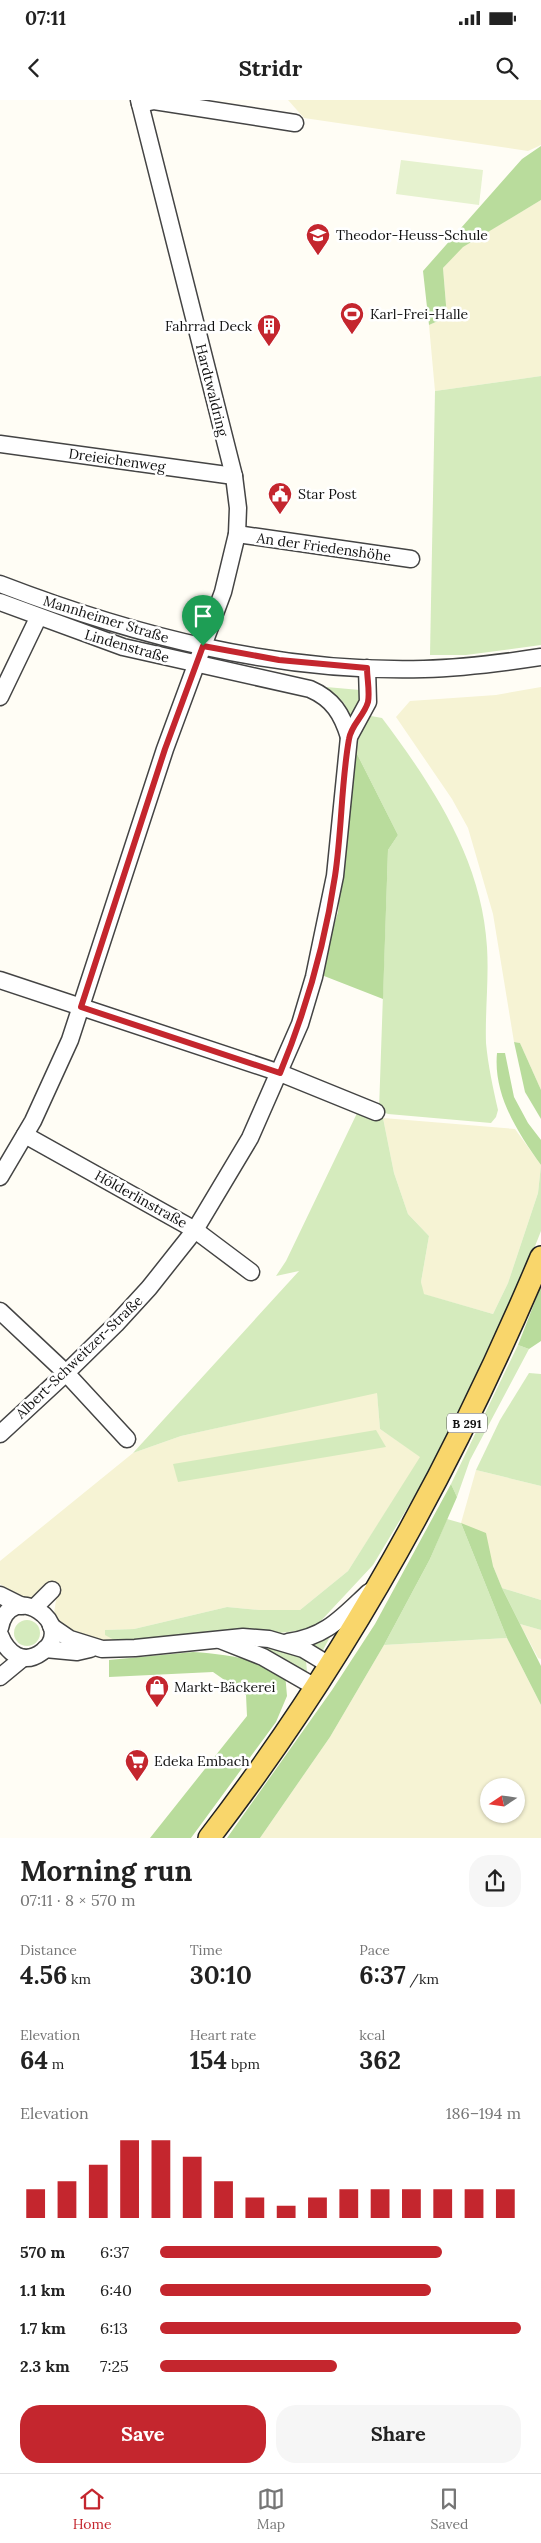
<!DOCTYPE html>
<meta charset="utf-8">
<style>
:root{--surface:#fff;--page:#f6f6f6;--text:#222;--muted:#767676;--line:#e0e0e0;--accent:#c4262e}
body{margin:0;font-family:Lora,serif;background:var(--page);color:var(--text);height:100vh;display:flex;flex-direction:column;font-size:19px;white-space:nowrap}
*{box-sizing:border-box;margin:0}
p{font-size:16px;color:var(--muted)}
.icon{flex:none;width:28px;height:28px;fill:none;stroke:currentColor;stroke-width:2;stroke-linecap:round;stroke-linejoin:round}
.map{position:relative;height:1738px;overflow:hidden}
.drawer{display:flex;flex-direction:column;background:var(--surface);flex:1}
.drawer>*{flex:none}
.needle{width:32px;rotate:257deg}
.controls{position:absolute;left:480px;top:1678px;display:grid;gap:10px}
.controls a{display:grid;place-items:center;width:45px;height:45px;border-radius:50%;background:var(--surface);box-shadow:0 1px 4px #0004;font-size:25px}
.pin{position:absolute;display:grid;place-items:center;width:42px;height:42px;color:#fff;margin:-51px -21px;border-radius:50% 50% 50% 0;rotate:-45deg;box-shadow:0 0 5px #0007}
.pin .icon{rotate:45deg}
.round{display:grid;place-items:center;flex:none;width:52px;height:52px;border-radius:20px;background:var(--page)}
.summary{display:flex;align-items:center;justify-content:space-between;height:85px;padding:0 20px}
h1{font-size:28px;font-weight:700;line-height:38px}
.metrics{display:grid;grid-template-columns:repeat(3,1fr);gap:8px;height:85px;padding:5px 20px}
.metrics div{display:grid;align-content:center}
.metrics b{font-size:25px;font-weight:700}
.metrics small{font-size:14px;font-weight:400}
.metrics p{font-size:14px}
.chart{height:140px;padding:10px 20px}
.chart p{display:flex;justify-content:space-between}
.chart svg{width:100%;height:90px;margin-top:5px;stroke:var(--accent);stroke-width:6}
.cta{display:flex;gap:10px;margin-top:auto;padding:10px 20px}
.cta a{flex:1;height:58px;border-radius:20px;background:var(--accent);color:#fff;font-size:20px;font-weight:700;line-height:58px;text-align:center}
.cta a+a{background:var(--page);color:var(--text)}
ul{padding:0 20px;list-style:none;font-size:16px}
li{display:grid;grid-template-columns:80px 60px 1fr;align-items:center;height:38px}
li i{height:12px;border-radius:6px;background:var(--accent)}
.status{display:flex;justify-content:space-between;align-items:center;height:35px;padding:0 25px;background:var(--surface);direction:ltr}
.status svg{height:14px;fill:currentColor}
header{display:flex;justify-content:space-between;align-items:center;height:65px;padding:0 20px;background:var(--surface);font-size:22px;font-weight:700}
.dock{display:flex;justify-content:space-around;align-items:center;height:70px;border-top:1px solid var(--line);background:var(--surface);font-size:14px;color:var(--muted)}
.dock a{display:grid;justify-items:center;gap:2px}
.dock .active{color:var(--accent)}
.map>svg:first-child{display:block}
.farmland{fill:#f6f3d4;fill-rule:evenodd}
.green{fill:#d5ebbd}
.forest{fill:#b9dc9c}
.pitch{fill:#e6f2cf}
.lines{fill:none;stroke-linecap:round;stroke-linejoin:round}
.minor-casing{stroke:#444;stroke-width:19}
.major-casing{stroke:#222;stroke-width:24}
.minor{stroke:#fff;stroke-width:16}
.major{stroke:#f9d66b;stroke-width:21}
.route-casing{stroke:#fff;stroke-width:10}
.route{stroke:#c4262e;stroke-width:6}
.labels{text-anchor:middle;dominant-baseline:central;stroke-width:5;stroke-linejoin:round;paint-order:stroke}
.shield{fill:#fff;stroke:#585858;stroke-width:1}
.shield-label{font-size:12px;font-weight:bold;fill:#111}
.poi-label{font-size:14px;fill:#111;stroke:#fff;text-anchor:start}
.street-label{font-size:14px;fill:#111;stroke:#fff}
</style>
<div class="status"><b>07:11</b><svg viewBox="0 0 49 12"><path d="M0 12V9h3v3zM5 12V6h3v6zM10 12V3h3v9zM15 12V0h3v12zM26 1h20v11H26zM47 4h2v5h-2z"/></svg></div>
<header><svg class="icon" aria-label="back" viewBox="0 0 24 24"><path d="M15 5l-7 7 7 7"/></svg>Stridr<svg class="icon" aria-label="search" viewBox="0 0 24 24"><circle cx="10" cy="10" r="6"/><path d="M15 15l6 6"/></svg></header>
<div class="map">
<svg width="541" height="1738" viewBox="0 0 541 1738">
<rect width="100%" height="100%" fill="#fffdf5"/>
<!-- farmland -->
<g class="farmland">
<path d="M 288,0 L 541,0 L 541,45 L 528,51 L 304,18 Z"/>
<path d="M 541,100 L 541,276 L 435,291 L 429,225 L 447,217 L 443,168 L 462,147 Z"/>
<path d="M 541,587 L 541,990 L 520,943 L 514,942 L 493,814 L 468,728 L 452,699 L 396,617 L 410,601 L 496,595 Z"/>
<path d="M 383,1018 L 515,1029 L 541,1065 L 538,1093 L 508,1183 L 493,1214 L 423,1194 L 421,1182 L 429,1136 L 408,1114 L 394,1073 Z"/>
<path d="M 377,1292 L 380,1329 L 421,1357 L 348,1471 L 300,1510 L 260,1510 L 227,1507 L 134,1529 L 105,1530 L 116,1541 L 83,1540 L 57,1524 L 54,1513 L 57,1494 L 42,1492 L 29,1501 L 0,1484 L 0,1461 L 133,1353 L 181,1336 Z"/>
<path d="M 476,1370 L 541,1386 L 541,1500 L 502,1488 L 493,1466 L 461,1423 Z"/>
<path d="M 520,1524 L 541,1530 L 541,1559 L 538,1558 Z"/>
<path d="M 507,1538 L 541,1605 L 541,1738 L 260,1738 L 330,1637 L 384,1545 ZM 489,1686 L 516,1686 L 516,1714 L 489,1714 Z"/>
</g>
<!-- green -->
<g class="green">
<path d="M 541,276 L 541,545 L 466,555 L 430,555 L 435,291 Z"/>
<path d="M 326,587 L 360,590 L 359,602 L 350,618 L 344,603 Z"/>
<path d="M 371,616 L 382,618 C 433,686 482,760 487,847 C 489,879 485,911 486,943 C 488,965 493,988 498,1010 L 496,1017 L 491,1023 L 388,1014 L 379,1010 L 388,750 L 398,735 L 354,648 L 363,620 Z"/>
<path d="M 359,1009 L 383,1018 L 394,1073 L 408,1114 L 429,1136 L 421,1182 L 424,1194 L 493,1214 L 508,1183 L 538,1093 L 541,1065 L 541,1131 L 518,1189 L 438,1357 L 373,1465 L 318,1524 L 305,1530 L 279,1533 L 238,1529 L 116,1541 L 105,1535 L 105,1530 L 134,1529 L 227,1507 L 260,1510 L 300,1510 L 348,1471 L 420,1357 L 380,1329 L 377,1293 L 181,1336 L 133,1353 L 299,1171 L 276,1176 L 286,1161 Z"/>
<path d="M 518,1245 L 529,1249 L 470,1360 L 457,1397 L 451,1384 Z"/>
<path d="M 529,1273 L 541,1274 L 541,1386 L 476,1370 L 500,1320 Z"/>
<path d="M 376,1330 L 386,1347 L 178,1382 L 173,1364 Z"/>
<path d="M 447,1419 L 461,1423 L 507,1538 L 384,1545 L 430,1459 Z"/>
<path d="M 502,1488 L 541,1500 L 541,1530 L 520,1524 Z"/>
<circle cx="27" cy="1533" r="13"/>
<path d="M 331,1535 L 322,1552 L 313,1545 Z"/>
<path d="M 260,1545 L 303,1557 L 306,1561 L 307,1571 L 305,1573 L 261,1547 Z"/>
</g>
<!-- forest -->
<g class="forest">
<path d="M 541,46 L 541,100 L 463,147 L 443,168 L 447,217 L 429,225 L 423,171 L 522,59 Z"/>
<path d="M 354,648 L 398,735 L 388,750 L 383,899 L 319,874 L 338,812 Z"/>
<path d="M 514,942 L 520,943 L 541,990 L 541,1019 L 525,992 Z"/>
<path d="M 497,953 L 505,953 L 514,997 L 528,1023 L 541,1040 L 541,1065 C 518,1033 493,995 497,953 Z"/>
<path d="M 541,1186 L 541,1241 L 529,1249 L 518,1245 Z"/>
<path d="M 451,1384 L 457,1397 L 430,1459 L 384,1545 L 330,1637 L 260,1738 L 227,1738 L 332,1590 L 375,1524 Z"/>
<path d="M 461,1423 L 486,1433 L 493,1466 L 502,1488 L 541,1566 L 541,1605 L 507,1538 Z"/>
<path d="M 193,1552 C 225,1554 257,1559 285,1573 L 287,1596 L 276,1622 L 191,1738 L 150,1738 L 247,1616 L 246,1595 L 213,1572 L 109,1577 L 109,1560 Z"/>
</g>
<!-- pitch -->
<path class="pitch" d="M 401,60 L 483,70 L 479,105 L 396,94 Z"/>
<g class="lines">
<!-- minor casing -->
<g class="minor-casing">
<g id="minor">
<path d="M 140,4 L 154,1 L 295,23"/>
<path d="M 0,344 L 234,376"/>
<path d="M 237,434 L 411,459"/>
<path d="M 0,484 C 135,536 278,573 424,569 C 463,568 502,563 541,557"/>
<path d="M 0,502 L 123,547 L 310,589 C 333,599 342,614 349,637"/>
<path d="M 0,597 L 38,518"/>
<path d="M 0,880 L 280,973 L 376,1012"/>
<path d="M 25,1035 L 195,1130 L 251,1172"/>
<path d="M 0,1077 L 33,1021 L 70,940 L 165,649 L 223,492 L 237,434 L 238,408 L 234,376 L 139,0"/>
<path d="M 0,1211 L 66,1273 L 127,1339"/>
<path d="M 0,1334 L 66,1273 L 116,1224 L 149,1188 L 195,1130 L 250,1038 L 300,924 L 314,877 L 335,776 L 349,637 L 368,602 L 367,568"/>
<path d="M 0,1495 L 22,1506"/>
<path d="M 35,1507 L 52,1490"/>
<path d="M 51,1526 L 70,1539 L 102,1549 L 135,1548 L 243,1537 L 269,1539 L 303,1549 L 331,1566"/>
<path d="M 0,1528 C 10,1477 79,1525 42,1552 C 23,1566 7,1553 0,1535"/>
<path d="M 220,1540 L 263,1557 L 317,1588"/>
<path d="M 288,1542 C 326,1537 342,1517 369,1492"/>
<path d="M 45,1549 L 77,1552 L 90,1549"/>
<path d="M 0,1577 L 23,1558"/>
</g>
</g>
<!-- major casing -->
<g class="major-casing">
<path id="major" d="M 209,1738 C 346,1560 454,1364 541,1157"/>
</g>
<!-- minor -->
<use href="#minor" class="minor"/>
<!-- major -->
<use href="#major" class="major"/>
</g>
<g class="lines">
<!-- route casing -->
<g class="route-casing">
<path id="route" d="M 203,546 L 279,560 L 367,568 C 367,578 370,592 368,602 C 364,616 351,625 349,639 C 341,684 342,730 335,776 C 325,844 306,910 280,973 L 81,907 L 165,649 Z"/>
</g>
<!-- route -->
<use href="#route" class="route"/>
</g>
<!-- icons -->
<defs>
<g id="school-pin" transform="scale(1.25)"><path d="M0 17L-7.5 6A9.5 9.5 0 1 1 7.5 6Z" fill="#c4262e" stroke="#fff"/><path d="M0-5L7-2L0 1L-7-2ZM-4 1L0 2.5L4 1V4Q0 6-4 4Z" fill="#fff"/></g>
<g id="stadium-pin" transform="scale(1.25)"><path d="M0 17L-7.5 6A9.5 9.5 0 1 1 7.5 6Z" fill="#c4262e" stroke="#fff"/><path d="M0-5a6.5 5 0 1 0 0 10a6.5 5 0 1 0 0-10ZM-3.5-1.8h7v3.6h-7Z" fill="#fff"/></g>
<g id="building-pin" transform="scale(1.25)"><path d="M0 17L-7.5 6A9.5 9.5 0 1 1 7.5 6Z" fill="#c4262e" stroke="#fff"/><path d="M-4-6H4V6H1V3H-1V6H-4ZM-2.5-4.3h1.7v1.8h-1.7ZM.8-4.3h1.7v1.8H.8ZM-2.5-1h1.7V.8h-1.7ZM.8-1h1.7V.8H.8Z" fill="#fff"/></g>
<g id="civic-pin" transform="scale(1.25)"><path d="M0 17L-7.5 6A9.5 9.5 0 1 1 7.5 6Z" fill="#c4262e" stroke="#fff"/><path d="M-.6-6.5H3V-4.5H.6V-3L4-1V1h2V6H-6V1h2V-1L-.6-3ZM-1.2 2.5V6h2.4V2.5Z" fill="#fff"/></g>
<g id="shop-pin" transform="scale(1.25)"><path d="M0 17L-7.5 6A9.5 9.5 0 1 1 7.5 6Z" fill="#c4262e" stroke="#fff"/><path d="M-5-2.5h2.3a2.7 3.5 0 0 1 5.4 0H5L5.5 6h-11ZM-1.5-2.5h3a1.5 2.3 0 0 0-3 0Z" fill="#fff"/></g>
<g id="supermarket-pin" transform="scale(1.25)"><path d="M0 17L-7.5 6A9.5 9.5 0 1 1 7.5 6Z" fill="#c4262e" stroke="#fff"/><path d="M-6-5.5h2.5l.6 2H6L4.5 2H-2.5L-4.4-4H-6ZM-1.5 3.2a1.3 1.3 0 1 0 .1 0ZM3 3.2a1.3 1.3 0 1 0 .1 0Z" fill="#fff"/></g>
</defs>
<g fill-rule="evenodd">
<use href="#school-pin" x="318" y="135"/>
<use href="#stadium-pin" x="352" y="214"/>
<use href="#building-pin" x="269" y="226"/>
<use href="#civic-pin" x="280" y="394"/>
<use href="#shop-pin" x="157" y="1587"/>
<use href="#supermarket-pin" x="137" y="1661"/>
</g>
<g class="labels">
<!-- shield labels -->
<rect class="shield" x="447" y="1313.5" width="40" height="19" rx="4"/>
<g class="shield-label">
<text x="467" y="1323">B 291</text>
</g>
<!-- poi labels -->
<g class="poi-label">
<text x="336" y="135">Theodor-Heuss-Schule</text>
<text x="370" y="214">Karl-Frei-Halle</text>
<text x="252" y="226" text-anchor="end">Fahrrad Deck</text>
<text x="298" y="394">Star Post</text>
<text x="174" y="1587">Markt-Bäckerei</text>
<text x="154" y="1661">Edeka Embach</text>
</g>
<!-- street labels -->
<g class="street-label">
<text transform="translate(212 290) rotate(76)">Hardtwaldring</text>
<text transform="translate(117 360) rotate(8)">Dreieichenweg</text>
<text transform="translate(324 447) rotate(8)">An der Friedenshöhe</text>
<text transform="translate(106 519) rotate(17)">Mannheimer Straße</text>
<text transform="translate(127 546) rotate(16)">Lindenstraße</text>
<text transform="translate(141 1099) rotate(29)">Hölderlinstraße</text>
<text transform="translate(79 1257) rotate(-44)">Albert-Schweitzer-Straße</text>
</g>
</g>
</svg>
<div class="controls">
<a><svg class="needle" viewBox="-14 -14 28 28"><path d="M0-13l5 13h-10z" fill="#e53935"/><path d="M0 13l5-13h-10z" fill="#767676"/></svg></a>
</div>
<div class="pin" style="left:203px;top:546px;background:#1e9e55"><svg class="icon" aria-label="arrive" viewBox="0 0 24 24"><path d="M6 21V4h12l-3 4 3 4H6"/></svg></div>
</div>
<section class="drawer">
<div class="summary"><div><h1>Morning run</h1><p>07:11 · 8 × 570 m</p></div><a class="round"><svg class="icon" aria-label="share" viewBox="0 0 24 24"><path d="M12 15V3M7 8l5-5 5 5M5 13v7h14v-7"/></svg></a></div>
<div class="metrics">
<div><p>Distance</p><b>4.56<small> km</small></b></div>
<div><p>Time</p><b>30:10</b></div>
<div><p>Pace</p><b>6:37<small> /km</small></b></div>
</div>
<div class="metrics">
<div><p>Elevation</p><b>64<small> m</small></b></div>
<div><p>Heart rate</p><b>154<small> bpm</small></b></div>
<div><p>kcal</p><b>362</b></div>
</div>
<div class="chart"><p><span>Elevation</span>186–194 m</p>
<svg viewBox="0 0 160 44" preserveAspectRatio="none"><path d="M5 44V30M15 44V26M25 44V18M35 44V6M45 44V6M55 44V14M65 44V26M75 44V34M85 44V38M95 44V34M105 44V30M115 44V30M125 44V30M135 44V30M145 44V30M155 44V30"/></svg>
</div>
<ul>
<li><b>570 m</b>6:37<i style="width:78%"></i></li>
<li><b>1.1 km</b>6:40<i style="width:75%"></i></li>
<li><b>1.7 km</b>6:13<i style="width:100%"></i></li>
<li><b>2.3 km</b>7:25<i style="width:49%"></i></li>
</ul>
<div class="cta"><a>Save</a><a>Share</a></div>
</section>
<nav class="dock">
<a class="active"><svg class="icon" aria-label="home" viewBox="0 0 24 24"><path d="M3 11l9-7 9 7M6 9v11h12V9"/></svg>Home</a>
<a><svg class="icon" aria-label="map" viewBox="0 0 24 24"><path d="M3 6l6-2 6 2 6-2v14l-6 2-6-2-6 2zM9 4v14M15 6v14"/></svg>Map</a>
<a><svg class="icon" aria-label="saved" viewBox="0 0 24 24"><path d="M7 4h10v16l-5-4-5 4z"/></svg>Saved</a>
</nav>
